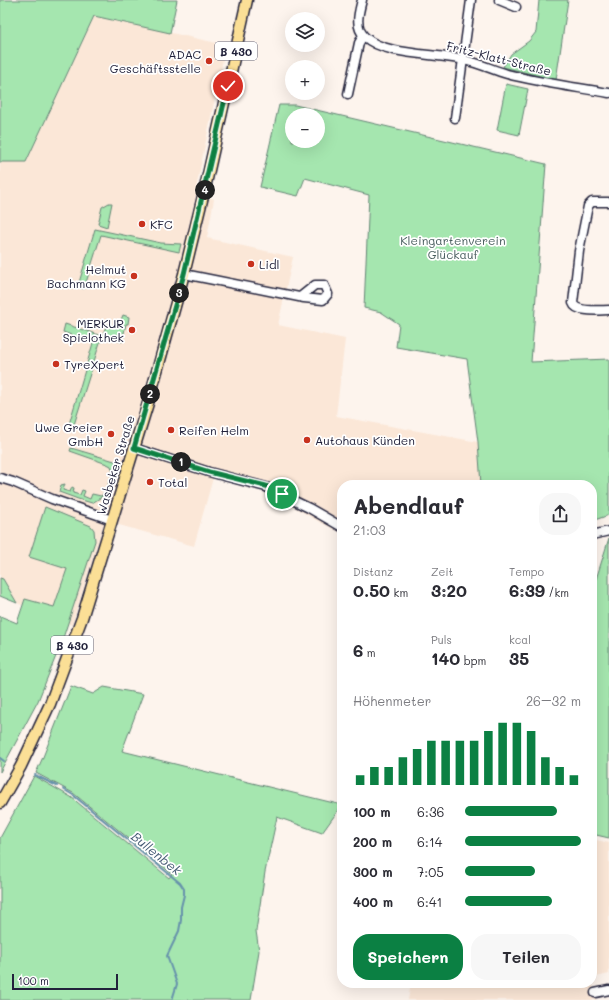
<!DOCTYPE html>
<html lang="de">
<meta charset="utf-8">
<style>
:root{--surface:#fff;--page:#f7f7f7;--text:#2b2b33;--muted:#7c7c81;--accent:#0b8043}
body{margin:0;font-family:Mali,sans-serif;background:var(--page);color:var(--text);height:100vh;display:flex;flex-direction:column;font-size:15px;white-space:nowrap}
*{box-sizing:border-box;margin:0}
p{font-size:13px;color:var(--muted)}
.icon{flex:none;width:22px;height:22px;fill:none;stroke:currentColor;stroke-width:2;stroke-linecap:round;stroke-linejoin:round}
.map{position:relative;flex:1;overflow:hidden}
.side{position:absolute;left:337px;top:480px;width:260px;height:508px;display:flex;flex-direction:column;background:var(--surface);border-radius:16px;box-shadow:0 4px 16px #0002}
.side>*{flex:none}
.controls{position:absolute;left:285px;top:12px;display:grid;gap:8px}
.controls a{display:grid;place-items:center;width:40px;height:40px;border-radius:50%;background:var(--surface);box-shadow:0 4px 16px #0002;font-size:20px}
.scale{position:absolute;left:12px;bottom:10px;width:106px;box-sizing:border-box;padding-left:4px;border:2px solid #22223b;border-top:0;font-size:11px;line-height:14px;white-space:nowrap;color:#22223b;-webkit-text-stroke:3px #fff;paint-order:stroke}
.pin{position:absolute;display:grid;place-items:center;width:34px;height:34px;color:#fff;margin:-17px;border:2px solid #fff;border-radius:50%;box-shadow:0 1px 4px #0007}
.km{position:absolute;width:20px;height:20px;margin:-10px;border-radius:50%;background:#222;color:#fff;font-size:11px;line-height:20px;text-align:center}
.round{display:grid;place-items:center;flex:none;width:42px;height:42px;border-radius:16px;background:var(--page)}
.summary{display:flex;align-items:center;justify-content:space-between;height:68px;padding:0 16px}
h1{font-size:22px;font-weight:700;line-height:30px}
.stats{display:grid;grid-template-columns:repeat(3,1fr);gap:6px;height:68px;padding:4px 16px}
.stats div{display:grid;align-content:center}
.stats b{font-size:17px;font-weight:700}
.stats small{font-size:11px;font-weight:400}
.stats p{font-size:11px}
.chart{height:112px;padding:8px 16px}
.chart p{display:flex;justify-content:space-between}
.chart svg{width:100%;height:72px;margin-top:4px;stroke:var(--accent);stroke-width:6}
.action{display:flex;gap:8px;margin-top:auto;padding:8px 16px}
.action a{flex:1;height:46px;border-radius:16px;background:var(--accent);color:#fff;font-size:16px;font-weight:700;line-height:46px;text-align:center}
.action a+a{background:var(--page);color:var(--text)}
ul{padding:0 16px;list-style:none;font-size:13px}
li{display:grid;grid-template-columns:64px 48px 1fr;align-items:center;height:30px}
li i{height:10px;border-radius:5px;background:var(--accent)}
.map>svg:first-child{display:block}
.built{fill:#fbe7d7}
.green{fill:#a5e6af;stroke:#648475;fill-rule:evenodd}
.lines{fill:none;stroke-linecap:round;stroke-linejoin:round}
.stream{stroke:#6692ab;stroke-width:2}
.minor-casing{stroke:#22223b;stroke-width:11}
.major-casing{stroke:#22223b;stroke-width:13}
.minor{stroke:#fff;stroke-width:8}
.major{stroke:#fbdf96;stroke-width:10}
.route-casing{stroke:#fff;stroke-width:8}
.route{stroke:#0b8043;stroke-width:5}
.poi-dot{fill:#c8321e;stroke:#fff;stroke-width:1.5}
.labels{text-anchor:middle;dominant-baseline:central;stroke-width:3.5;stroke-linejoin:round;paint-order:stroke}
.shield{fill:#fff;stroke:#646476;stroke-width:1}
.shield-label{font-size:11px;font-weight:bold;fill:#22223b}
.poi-label{font-size:12px;fill:#22223b;stroke:#fff;text-anchor:start}
.street-label{font-size:12px;fill:#22223b;stroke:#fff}
.park-label{font-size:12px;fill:#495d5e;stroke:#fff}
.water-label{font-size:13px;font-style:italic;fill:#445a73;stroke:#fff}
</style>
<div class="map">
<svg width="609" height="1000" viewBox="0 0 609 1000">
<rect width="100%" height="100%" fill="#fdf4ed"/>
<filter id="ink" filterUnits="userSpaceOnUse"><feTurbulence type="fractalNoise" baseFrequency=".025" numOctaves="2"/><feDisplacementMap in="SourceGraphic" scale="8" xChannelSelector="R" yChannelSelector="G"/><feConvolveMatrix kernelMatrix="1 2 1 2 8 2 1 2 1" color-interpolation-filters="sRGB"/></filter>
<g filter="url(#ink)">
<!-- built -->
<g class="built">
<path d="M 94,16 L 226,45 L 195,193 L 214,199 L 207,238 L 293,257 L 278,325 L 345,339 L 336,416 L 478,442 L 481,485 L 342,485 L 342,533 L 318,521 L 280,499 L 264,492 L 213,478 L 194,546 L 105,521 L 72,625 L 17,603 L 3,579 L 0,578 L 0,162 L 26,162 Z"/>
<path d="M 592,839 L 609,843 L 609,974 L 592,978 Z"/>
<path d="M 592,981 L 596,1000 L 408,1000 L 411,983 L 592,983 Z"/>
</g>
<!-- green -->
<g class="green">
<path d="M 0,0 L 177,0 L 170,33 L 94,16 L 26,162 L 0,162 Z"/>
<path d="M 539,0 L 568,0 L 556,80 L 503,67 L 511,54 L 529,41 L 536,32 Z"/>
<path d="M 506,84 L 528,89 L 519,135 L 497,130 Z"/>
<path d="M 279,105 L 295,105 L 546,164 L 531,362 L 609,359 L 609,515 L 592,521 L 592,485 L 481,485 L 478,442 L 467,359 L 396,347 L 399,324 L 381,312 L 364,308 L 369,195 L 305,178 L 298,196 L 260,187 ZM 292,115 L 318,115 L 318,141 L 292,141 Z"/>
<path d="M 109,203 L 112,203 L 107,227 L 98,224 L 102,207 Z"/>
<path d="M 95,229 L 161,243 L 181,244 L 179,252 L 101,235 L 84,289 L 78,286 Z"/>
<path d="M 123,315 L 129,317 L 128,324 L 126,324 L 122,342 L 102,336 L 72,431 L 67,431 L 93,343 L 63,332 L 65,324 L 102,336 L 107,324 L 118,327 Z"/>
<path d="M 71,448 L 118,462 L 110,485 L 108,484 L 113,472 L 111,466 L 107,464 L 70,451 Z"/>
<path d="M 65,484 L 63,490 L 70,492 L 72,487 L 74,488 L 73,493 L 80,495 L 82,490 L 85,491 L 83,496 L 90,499 L 92,494 L 101,496 L 105,492 L 108,486 L 110,486 L 105,495 L 92,503 L 78,499 L 59,492 L 61,485 Z"/>
<path d="M 45,507 L 91,526 L 94,530 L 95,541 L 62,641 L 38,701 L 0,772 L 0,616 L 17,623 L 25,599 L 54,607 L 67,569 L 29,557 Z"/>
<path d="M 609,538 L 609,838 L 592,834 L 592,592 Z"/>
<path d="M 0,578 L 3,579 L 17,603 L 0,596 Z"/>
<path d="M 71,686 L 93,694 L 104,687 L 143,694 L 122,751 L 342,805 L 322,833 L 277,817 L 265,872 L 256,931 L 259,951 L 251,1000 L 0,1000 L 0,838 L 34,776 L 71,797 L 169,878 L 172,874 L 73,793 L 36,773 L 43,757 Z"/>
</g>
<g class="lines">
<!-- stream -->
<g class="stream">
<path d="M 0,758 L 4,761"/>
<path d="M 35,775 L 57,786"/>
<path d="M 63,789 L 73,795 L 180,883 L 184,889 L 184,895 L 181,907 L 181,920 L 179,931 L 167,956 L 177,984 L 172,1000"/>
</g>
<!-- minor casing -->
<g class="minor-casing">
<g id="minor">
<path d="M 362,0 C 359,12 354,27 365,37 C 385,56 437,53 464,60 C 479,63 493,70 507,74 C 541,83 575,87 609,93"/>
<path d="M 499,0 L 516,7"/>
<path d="M 348,94 L 359,43 L 363,36"/>
<path d="M 455,118 L 471,0"/>
<path d="M 609,202 L 592,202 L 588,206 L 579,251 L 573,303 C 576,313 600,310 609,310"/>
<path d="M 184,274 L 304,298 L 323,300 L 328,294 L 324,285 L 315,285 L 300,297"/>
<path d="M 134,448 L 209,472 L 266,487 L 309,508 L 342,527"/>
<path d="M 0,478 L 13,482 L 52,499 L 112,520"/>
<path d="M 592,535 L 609,531"/>
<path d="M 595,993 L 609,990"/>
</g>
</g>
<!-- major casing -->
<g class="major-casing">
<path id="major" d="M 0,803 L 21,766 L 50,704 L 82,618 L 149,400 L 184,274 L 205,188 L 247,0"/>
</g>
<!-- minor -->
<use href="#minor" class="minor"/>
<!-- major -->
<use href="#major" class="major"/>
</g>
</g>
<g class="lines" filter="url(#ink)">
<!-- route casing -->
<g class="route-casing">
<path id="route" d="M 228,86 L 184,274 L 134,448 L 209,472 L 266,486 L 282,494"/>
</g>
<!-- route -->
<use href="#route" class="route"/>
</g>
<!-- markers -->
<g class="poi-dot">
<circle cx="209" cy="61" r="4"/>
<circle cx="142" cy="224" r="4"/>
<circle cx="251" cy="264" r="4"/>
<circle cx="134" cy="276" r="4"/>
<circle cx="132" cy="330" r="4"/>
<circle cx="56" cy="364" r="4"/>
<circle cx="171" cy="430" r="4"/>
<circle cx="111" cy="434" r="4"/>
<circle cx="307" cy="440" r="4"/>
<circle cx="150" cy="482" r="4"/>
</g>
<g class="labels">
<!-- shield labels -->
<g class="shield">
<rect x="215" y="42" width="42" height="18" rx="3"/>
<rect x="51" y="636" width="42" height="18" rx="3"/>
</g>
<g class="shield-label">
<text x="236" y="51">B 430</text>
<text x="72" y="645">B 430</text>
</g>
<!-- poi labels -->
<g class="poi-label">
<text x="201" y="54" text-anchor="end">ADAC<tspan x="201" dy="14">Geschäftsstelle</tspan></text>
<text x="150" y="224">KFC</text>
<text x="259" y="264">Lidl</text>
<text x="126" y="269" text-anchor="end">Helmut<tspan x="126" dy="14">Bachmann KG</tspan></text>
<text x="124" y="323" text-anchor="end">MERKUR<tspan x="124" dy="14">Spielothek</tspan></text>
<text x="64" y="364">TyreXpert</text>
<text x="103" y="427" text-anchor="end">Uwe Greier<tspan x="103" dy="14">GmbH</tspan></text>
<text x="179" y="430">Reifen Helm</text>
<text x="315" y="440">Autohaus Künden</text>
<text x="158" y="482">Total</text>
</g>
<!-- street labels -->
<g class="street-label">
<text transform="translate(499 58) rotate(14)">Fritz-Klatt-Straße</text>
<text transform="translate(115 465) rotate(-73)">Wasbeker Straße</text>
</g>
<!-- park labels -->
<g class="park-label">
<text x="453" y="240">Kleingartenverein<tspan x="453" dy="14">Glückauf</tspan></text>
</g>
<!-- water labels -->
<g class="water-label">
<text transform="translate(157 853) rotate(39)">Bullenbek</text>
</g>
</g>
</svg>
<div class="controls">
<a><svg class="icon" aria-label="layers" viewBox="0 0 24 24"><path d="M12 4l9 5-9 5-9-5zM3 14l9 5 9-5"/></svg></a>
<a>+</a>
<a>−</a>
</div>
<div class="scale">100 m</div>
<div class="pin" style="left:282px;top:494px;background:#1e9e55"><svg class="icon" aria-label="arrive" viewBox="0 0 24 24"><path d="M6 21V4h12l-3 4 3 4H6"/></svg></div>
<div class="pin" style="left:228px;top:86px;background:#d93025"><svg class="icon" aria-label="check" viewBox="0 0 24 24"><path d="M5 12l5 5 9-10"/></svg></div>
<b class="km" style="left:181px;top:462px">1</b>
<b class="km" style="left:150px;top:394px">2</b>
<b class="km" style="left:179px;top:293px">3</b>
<b class="km" style="left:205px;top:190px">4</b>
<section class="side">
<div class="summary"><div><h1>Abendlauf</h1><p>21:03</p></div><a class="round"><svg class="icon" aria-label="share" viewBox="0 0 24 24"><path d="M12 15V3M7 8l5-5 5 5M5 13v7h14v-7"/></svg></a></div>
<div class="stats">
<div><p>Distanz</p><b>0.50<small> km</small></b></div>
<div><p>Zeit</p><b>3:20</b></div>
<div><p>Tempo</p><b>6:39<small> /km</small></b></div>
</div>
<div class="stats">
<div><b>6<small> m</small></b></div>
<div><p>Puls</p><b>140<small> bpm</small></b></div>
<div><p>kcal</p><b>35</b></div>
</div>
<div class="chart"><p><span>Höhenmeter</span>26–32 m</p>
<svg viewBox="0 0 160 44" preserveAspectRatio="none"><path d="M5 44V38M15 44V33M25 44V33M35 44V27M45 44V22M55 44V17M65 44V17M75 44V17M85 44V17M95 44V11M105 44V6M115 44V6M125 44V11M135 44V27M145 44V33M155 44V38"/></svg>
</div>
<ul>
<li><b>100 m</b>6:36<i style="width:79%"></i></li>
<li><b>200 m</b>6:14<i style="width:100%"></i></li>
<li><b>300 m</b>7:05<i style="width:60%"></i></li>
<li><b>400 m</b>6:41<i style="width:75%"></i></li>
</ul>
<div class="action"><a>Speichern</a><a>Teilen</a></div>
</section>
</div>
